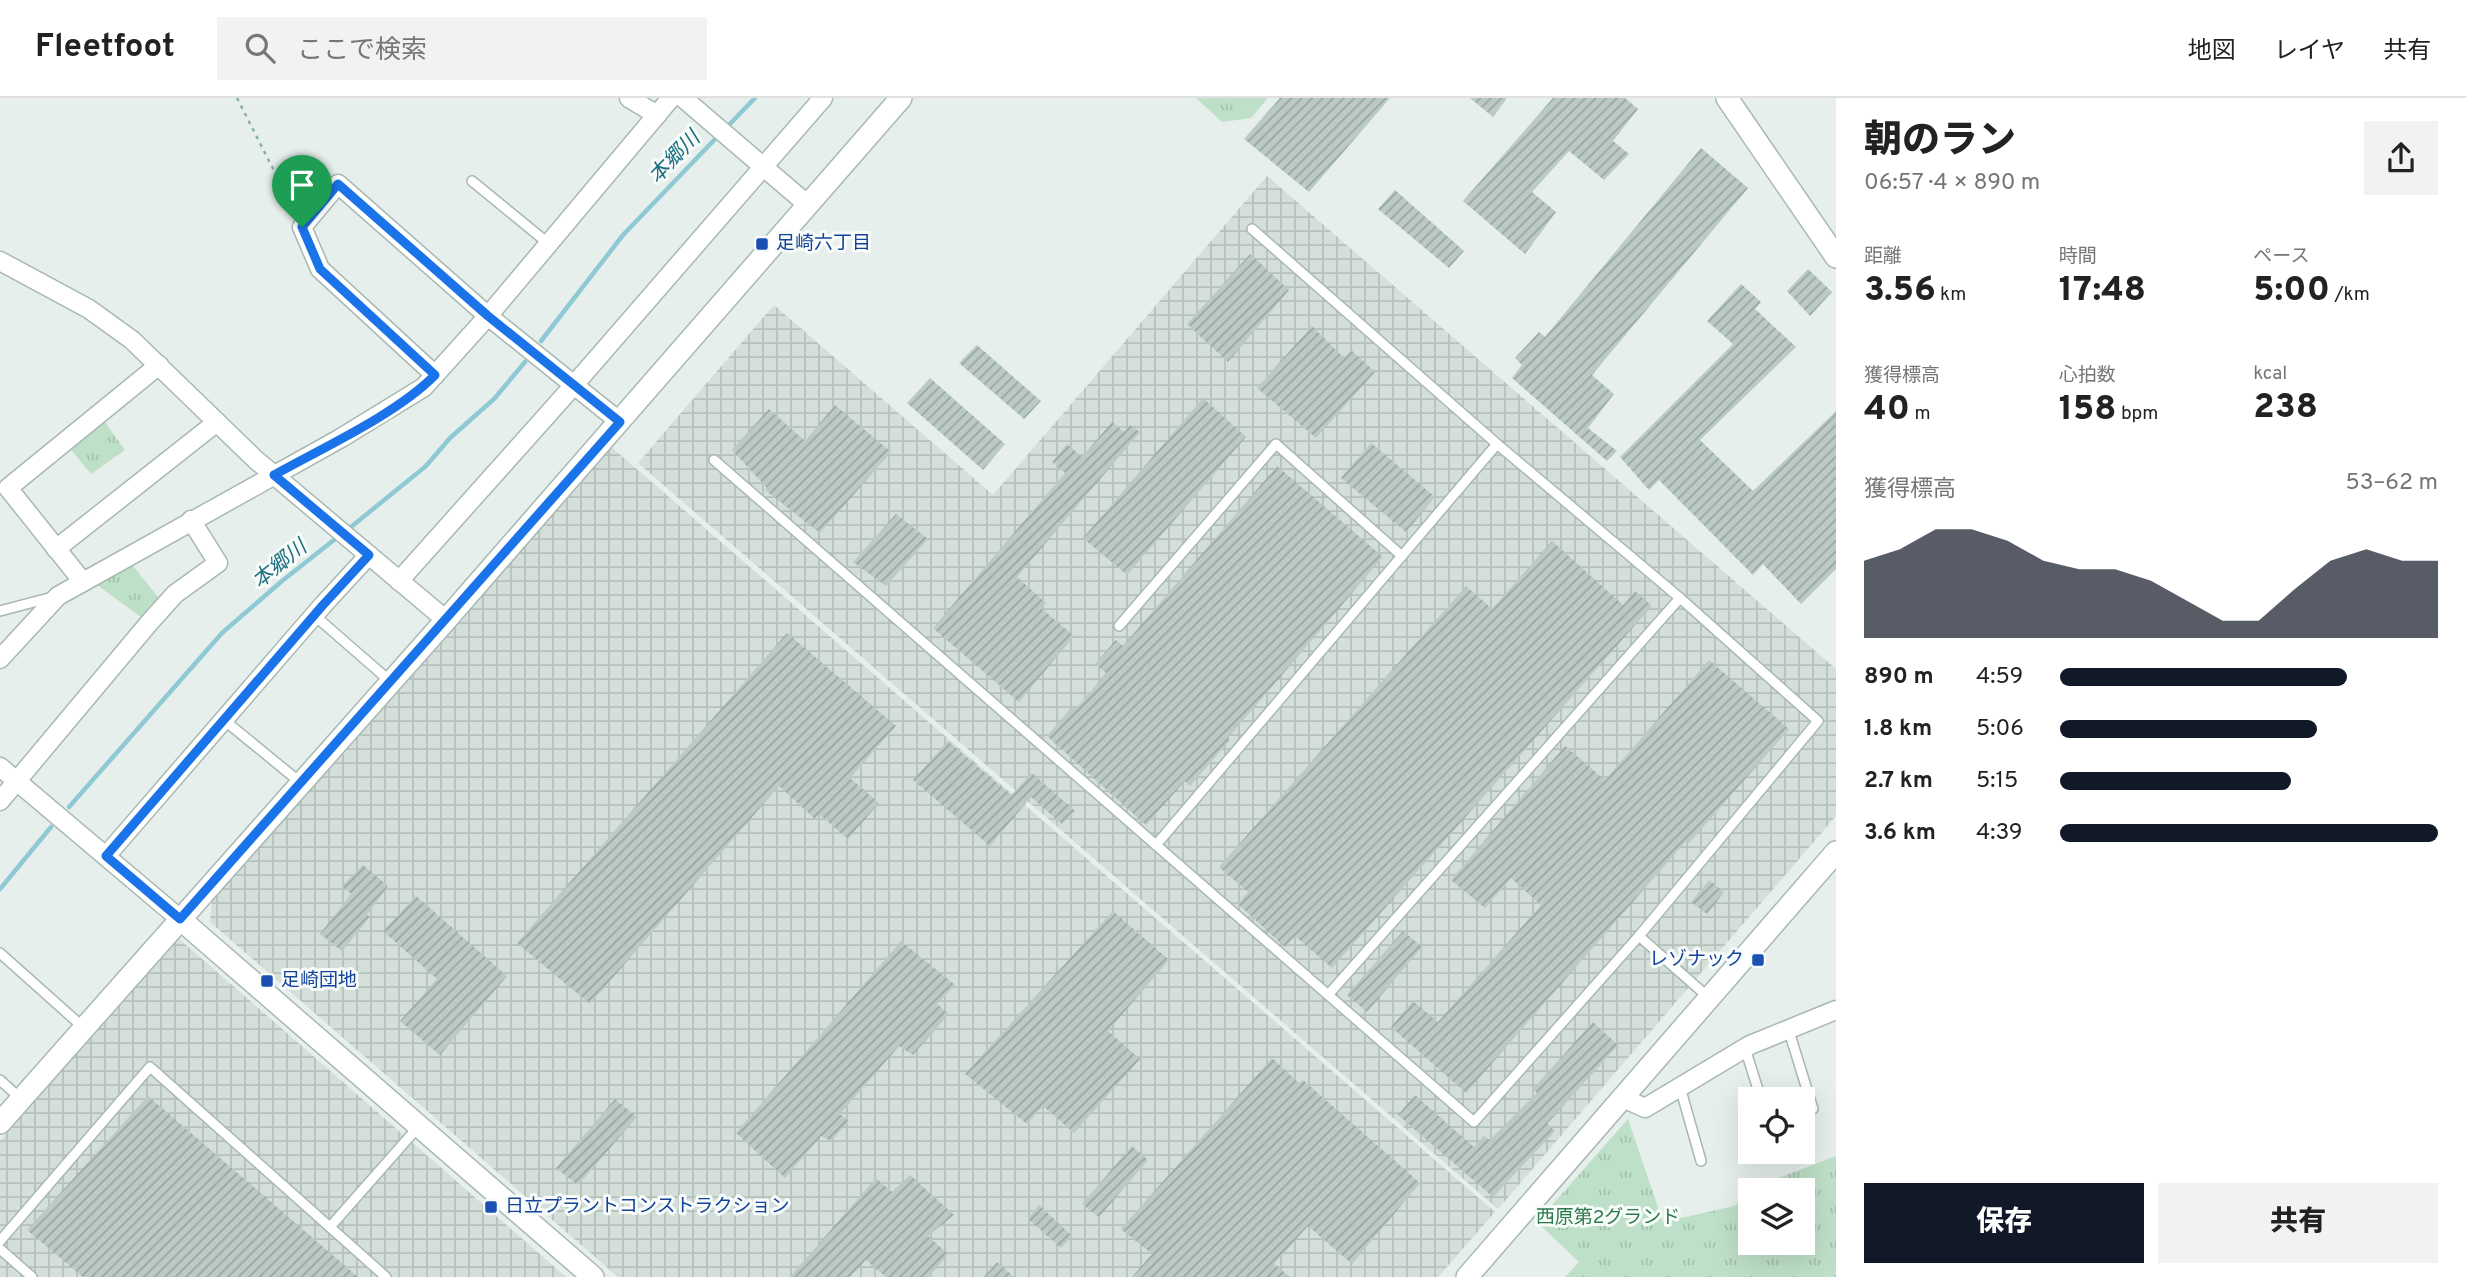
<!DOCTYPE html>
<html lang="ja">
<meta charset="utf-8">
<style>
:root{--surface:#fff;--page:#f2f2f2;--text:#222;--muted:#767676;--line:#e0e0e0;--accent:#111827}
body{margin:0;font-family:Overpass,"Noto Sans JP",sans-serif;background:var(--page);color:var(--text);height:100vh;display:flex;flex-direction:column;font-size:26px;white-space:nowrap}
*{box-sizing:border-box;margin:0}
p{font-size:23px;color:var(--muted)}
.icon{flex:none;width:38px;height:38px;fill:none;stroke:currentColor;stroke-width:2;stroke-linecap:round;stroke-linejoin:round}
.map{position:relative;flex:1;overflow:hidden}
.side{display:flex;flex-direction:column;background:var(--surface);width:630px}
.side>*{flex:none}
.buttons{position:absolute;left:1738px;top:989px;display:grid;gap:14px}
.buttons a{display:grid;place-items:center;width:77px;height:77px;border-radius:0px;background:var(--surface);box-shadow:0 7px 28px #0002;font-size:35px}
.pin{position:absolute;display:grid;place-items:center;width:60px;height:60px;color:#fff;margin:-72px -30px;border-radius:50% 50% 50% 0;rotate:-45deg;box-shadow:0 0 7px #0007}
.pin .icon{rotate:45deg}
.round{display:grid;place-items:center;flex:none;width:74px;height:74px;border-radius:0px;background:var(--page)}
.headline{display:flex;align-items:center;justify-content:space-between;height:119px;padding:0 28px}
h1{font-size:38px;font-weight:800;line-height:52px}
.stats{display:grid;grid-template-columns:repeat(3,1fr);gap:10px;height:119px;padding:7px 28px}
.stats div{display:grid;align-content:center}
.stats b{font-size:35px;font-weight:800}
.stats small{font-size:19px;font-weight:400}
.stats p{font-size:19px}
.chart{height:196px;padding:14px 28px}
.chart p{display:flex;justify-content:space-between}
.chart svg{width:100%;height:126px;margin-top:7px;fill:var(--accent);opacity:.7}
.cta{display:flex;gap:14px;margin-top:auto;padding:14px 28px}
.cta a{flex:1;height:80px;border-radius:0px;background:var(--accent);color:#fff;font-size:28px;font-weight:800;line-height:80px;text-align:center}
.cta a+a{background:var(--page);color:var(--text)}
ul{padding:0 28px;list-style:none;font-size:23px}
li{display:grid;grid-template-columns:112px 84px 1fr;align-items:center;height:52px}
li i{height:18px;border-radius:9px;background:var(--accent)}
header{display:flex;align-items:center;gap:42px;box-sizing:border-box;height:98px;padding:0 35px;background:var(--surface);border-bottom:2px solid var(--line)}
header strong{font-size:33px}
nav{display:flex;gap:38px;margin-inline-start:auto;font-size:24px}
.search{width:490px;height:63px;background:var(--page);display:flex;align-items:center;gap:18px;box-sizing:border-box;padding:0 24px;border-radius:0px;color:var(--muted);font-size:26px}
main{display:flex;flex:1;min-height:0}
.map>svg:first-child{display:block}
.industrial{fill:url(#industrial-grid)}
.grass{fill:url(#grass-tufts)}
.lines{fill:none;stroke-linecap:round;stroke-linejoin:round}
.stream{stroke:#8ec9d4;stroke-width:4.5}
.building{fill:url(#building-hatch)}
.service-casing{stroke:#a8b8b2;stroke-width:12}
.minor-casing{stroke:#a8b8b2;stroke-width:21}
.tertiary-casing{stroke:#a8b8b2;stroke-width:24}
.path{stroke:#86b3a5;stroke-width:2.5;stroke-dasharray:3.5 5;stroke-linecap:butt}
.service{stroke:#fff;stroke-width:9}
.minor{stroke:#fff;stroke-width:18}
.tertiary{stroke:#fff;stroke-width:21}
.route-casing{stroke:#fff;stroke-width:14}
.route{stroke:#1a73e8;stroke-width:9}
.transit-dot{fill:#1a4fb4;stroke:#f7fbf9;stroke-width:2.5}
.labels{text-anchor:middle;dominant-baseline:central;stroke-width:6;stroke-linejoin:round;paint-order:stroke}
.transit-label{font-size:19px;fill:#164399;stroke:#f7fbf9;text-anchor:start}
.park-label{font-size:19px;fill:#2d7a4b;stroke:#f7fbf9}
.water-label{font-size:21px;font-style:italic;fill:#1c6f80;stroke:#f7fbf9}
</style>
<header>
<strong>Fleetfoot</strong>
<div class="search"><svg class="icon" aria-label="search" viewBox="0 0 24 24"><circle cx="10" cy="10" r="6"/><path d="M15 15l6 6"/></svg>ここで検索</div>
<nav><a>地図</a><a>レイヤ</a><a>共有</a></nav>
</header>
<main>
<div class="map">
<svg width="1836" height="1179" viewBox="0 0 1836 1179">
<defs>
<pattern id="industrial-grid" width="8" height="8" patternUnits="userSpaceOnUse" patternTransform="scale(1.75)"><rect width="8" height="8" fill="#d4dfda"/><path d="M0 4h8M4 0v8" fill="none" stroke="#b6c1bc"/></pattern>
<pattern id="grass-tufts" width="24" height="20" patternUnits="userSpaceOnUse" patternTransform="scale(1.75)"><rect width="24" height="20" fill="#bfe0c8"/><path d="M3 7l-1-3M5 7V3M7 7l1-3M15 17l-1-3M17 17v-4M19 17l1-3" fill="none" stroke="#a4c1ad"/></pattern>
<pattern id="building-hatch" width="6" height="6" patternUnits="userSpaceOnUse" patternTransform="scale(1.75)"><rect width="6" height="6" fill="#bbcac4"/><path d="M-1 1l2-2M0 6l6-6M5 7l2-2" fill="none" stroke="#98a6a0"/></pattern>
</defs>
<rect width="100%" height="100%" fill="#e6efeb"/>
<!-- industrial -->
<g class="industrial">
<path d="M 1267,78 L 1836,571 L 1836,718 L 1498,1111 L 638,365 L 774,207 L 993,397 Z"/>
<path d="M 610,348 L 1495,1114 L 1438,1179 L 618,1179 L 210,824 L 212,801 Z"/>
<path d="M 177,839 L 566,1179 L 0,1179 L 0,1043 Z"/>
</g>
<!-- grass -->
<g class="grass">
<path d="M 1196,0 L 1268,0 L 1251,20 L 1222,24 Z"/>
<path d="M 102,320 L 125,352 L 91,376 L 67,347 Z"/>
<path d="M 129,463 L 163,505 L 149,525 L 93,484 Z"/>
<path d="M 1628,1021 L 1663,1124 L 1734,1108 L 1750,1096 L 1750,1144 L 1802,1144 L 1802,1092 L 1755,1092 L 1763,1086 L 1836,1058 L 1836,1179 L 1565,1179 L 1579,1164 L 1537,1124 Z"/>
</g>
<g class="lines">
<!-- stream -->
<g class="stream">
<path d="M 725,31 L 755,0"/>
<path d="M 541,243 L 623,137 L 719,37"/>
<path d="M 346,433 L 426,368 L 450,340 L 494,301 L 525,264"/>
<path d="M 69,709 L 222,535 L 282,483 L 339,438"/>
<path d="M 0,791 L 51,729"/>
</g>
</g>
<!-- building -->
<g class="building">
<path d="M 1280,0 L 1390,0 L 1309,94 L 1244,41 Z"/>
<path d="M 1470,0 L 1507,0 L 1493,19 Z"/>
<path d="M 1553,0 L 1625,0 L 1638,11 L 1613,43 L 1629,56 L 1604,82 L 1569,53 L 1532,94 L 1556,114 L 1525,156 L 1463,103 Z"/>
<path d="M 1701,50 L 1748,90 L 1592,277 L 1614,296 L 1588,330 L 1617,353 L 1607,363 L 1512,280 L 1522,267 L 1515,260 L 1539,234 L 1545,239 Z"/>
<path d="M 1395,92 L 1464,153 L 1449,170 L 1378,111 Z"/>
<path d="M 1250,156 L 1289,192 L 1228,264 L 1187,226 Z"/>
<path d="M 1808,171 L 1832,194 L 1810,218 L 1787,193 Z"/>
<path d="M 1741,186 L 1761,204 L 1755,211 L 1796,249 L 1700,342 L 1753,393 L 1836,313 L 1836,471 L 1801,506 L 1763,466 L 1753,477 L 1659,382 L 1649,392 L 1620,359 L 1733,246 L 1707,223 Z"/>
<path d="M 1312,228 L 1344,260 L 1351,252 L 1375,274 L 1316,340 L 1257,290 Z"/>
<path d="M 977,247 L 1041,303 L 1024,321 L 959,265 Z"/>
<path d="M 930,280 L 1005,346 L 983,372 L 907,305 Z"/>
<path d="M 1203,300 L 1246,339 L 1127,477 L 1083,440 Z"/>
<path d="M 835,307 L 891,354 L 820,435 L 765,392 L 767,390 L 732,352 L 769,311 L 805,343 Z"/>
<path d="M 1112,324 L 1124,334 L 1130,327 L 1140,334 L 1017,479 L 1046,505 L 1041,510 L 1074,538 L 1019,604 L 933,530 L 1065,375 L 1052,364 L 1067,346 L 1082,359 Z"/>
<path d="M 1371,345 L 1435,399 L 1406,434 L 1341,380 Z"/>
<path d="M 1277,368 L 1383,459 L 1228,640 L 1230,642 L 1190,688 L 1185,683 L 1146,727 L 1047,638 L 1073,608 L 1076,611 L 1106,575 L 1095,566 L 1116,542 L 1123,548 Z"/>
<path d="M 896,416 L 928,441 L 886,488 L 853,464 Z"/>
<path d="M 1552,443 L 1623,507 L 1635,493 L 1652,508 L 1332,870 L 1295,838 L 1285,849 L 1238,806 L 1248,794 L 1219,769 L 1466,488 L 1492,511 Z"/>
<path d="M 787,535 L 896,628 L 850,680 L 879,705 L 848,741 L 819,716 L 815,721 L 779,688 L 590,906 L 517,845 Z"/>
<path d="M 1709,562 L 1789,631 L 1689,745 L 1686,743 L 1466,995 L 1391,929 L 1413,903 L 1438,924 L 1541,807 L 1511,780 L 1485,810 L 1451,782 L 1565,648 L 1605,682 Z"/>
<path d="M 948,643 L 1011,697 L 1032,675 L 1075,713 L 1062,726 L 1031,699 L 990,748 L 913,682 Z"/>
<path d="M 363,767 L 388,788 L 367,817 L 370,819 L 342,853 L 320,836 L 351,796 L 342,788 Z"/>
<path d="M 1709,782 L 1724,794 L 1707,816 L 1691,804 Z"/>
<path d="M 416,798 L 507,878 L 440,957 L 400,923 L 437,881 L 383,833 Z"/>
<path d="M 1113,813 L 1169,862 L 1108,933 L 1140,961 L 1074,1035 L 1043,1008 L 1027,1026 L 965,976 Z"/>
<path d="M 1403,833 L 1422,849 L 1367,914 L 1347,897 Z"/>
<path d="M 901,843 L 955,887 L 937,906 L 949,916 L 913,957 L 899,948 L 840,1016 L 849,1023 L 831,1043 L 821,1038 L 785,1080 L 736,1035 Z"/>
<path d="M 1593,924 L 1618,947 L 1547,1026 L 1555,1033 L 1493,1099 L 1398,1017 L 1415,997 L 1474,1049 L 1484,1038 L 1490,1042 L 1537,995 L 1533,991 Z"/>
<path d="M 1272,960 L 1299,985 L 1303,982 L 1420,1085 L 1352,1166 L 1308,1128 L 1274,1166 L 1290,1179 L 1132,1179 L 1152,1156 L 1121,1131 Z"/>
<path d="M 148,998 L 358,1179 L 83,1179 L 27,1132 Z"/>
<path d="M 615,1001 L 637,1019 L 578,1087 L 556,1070 Z"/>
<path d="M 1132,1048 L 1148,1062 L 1099,1119 L 1082,1106 Z"/>
<path d="M 910,1077 L 954,1117 L 928,1138 L 948,1156 L 929,1179 L 886,1179 L 866,1162 L 850,1179 L 790,1179 L 876,1080 L 892,1094 Z"/>
<path d="M 1039,1107 L 1072,1138 L 1061,1150 L 1028,1121 Z"/>
<path d="M 997,1164 L 1014,1179 L 984,1179 Z"/>
</g>
<g class="lines">
<!-- service casing -->
<g class="service-casing">
<g id="service">
<path d="M 472,83 L 549,146"/>
<path d="M 1497,346 L 1680,500"/>
<path d="M 714,362 L 1474,1024 L 1639,838 L 1708,899"/>
<path d="M 0,513 L 53,499"/>
<path d="M 314,517 L 391,584"/>
<path d="M 1119,528 L 1276,346 L 1402,458"/>
<path d="M 224,622 L 301,685"/>
<path d="M 1156,747 L 1497,346 L 1252,131"/>
<path d="M 0,855 L 84,930"/>
<path d="M 1328,897 L 1680,500 L 1818,623 L 1639,838"/>
<path d="M 1788,930 L 1813,1011"/>
<path d="M 1745,950 L 1761,1001"/>
<path d="M 0,982 L 21,1001"/>
<path d="M 1680,989 L 1701,1063"/>
<path d="M 330,1129 L 419,1028"/>
<path d="M 0,1143 L 150,969 L 386,1179"/>
<path d="M 0,1151 L 32,1179"/>
</g>
</g>
<!-- minor casing -->
<g class="minor-casing">
<g id="minor">
<path d="M 629,0 L 657,17"/>
<path d="M 683,0 L 808,107"/>
<path d="M 0,163 L 89,211 L 132,242 L 256,362 L 446,522"/>
<path d="M 435,277 L 320,171 L 302,129 L 338,86 L 488,218 L 620,324"/>
<path d="M 56,451 L 217,324"/>
<path d="M 399,483 L 574,287 L 823,0"/>
<path d="M 83,484 L 8,390 L 159,267"/>
<path d="M 0,561 L 58,498 L 341,340 L 424,289 L 488,218 L 671,0"/>
<path d="M 0,669 L 180,821"/>
<path d="M 0,703 L 149,525 L 175,496 L 218,465 L 191,422"/>
<path d="M 106,758 L 323,507 L 369,457"/>
<path d="M 1623,1000 L 1645,1010 L 1750,947 L 1836,912"/>
</g>
</g>
<!-- tertiary casing -->
<g class="tertiary-casing">
<g id="tertiary">
<path d="M 1727,0 L 1836,159"/>
<path d="M 180,821 L 593,1179"/>
<path d="M 0,1025 L 446,522 L 901,0"/>
<path d="M 1467,1179 L 1836,754"/>
</g>
</g>
<!-- path -->
<path class="path" d="M 237,0 L 294,112"/>
<!-- service -->
<use href="#service" class="service"/>
<!-- minor -->
<use href="#minor" class="minor"/>
<!-- tertiary -->
<use href="#tertiary" class="tertiary"/>
</g>
<g class="lines">
<!-- route casing -->
<g class="route-casing">
<path id="route" d="M 338,86 L 488,218 L 620,324 L 180,821 L 106,758 L 323,507 L 369,457 L 274,377 C 322,350 397,316 435,277 L 320,171 L 302,129 Z"/>
</g>
<!-- route -->
<use href="#route" class="route"/>
</g>
<!-- markers -->
<g class="transit-dot">
<rect x="755" y="139" width="14" height="14" rx="3.5"/>
<rect x="1751" y="855" width="14" height="14" rx="3.5"/>
<rect x="260" y="876" width="14" height="14" rx="3.5"/>
<rect x="484" y="1102" width="14" height="14" rx="3.5"/>
</g>
<g class="labels">
<!-- transit labels -->
<g class="transit-label">
<text x="776" y="146">足崎六丁目</text>
<text x="1744" y="862" text-anchor="end">レゾナック</text>
<text x="281" y="883">足崎団地</text>
<text x="505" y="1109">日立プラントコンストラクション</text>
</g>
<!-- park labels -->
<g class="park-label">
<text x="1608" y="1120">西原第2グランド</text>
</g>
<!-- water labels -->
<g class="water-label">
<text transform="translate(675 60) rotate(-46)">本郷川</text>
<text transform="translate(280 467) rotate(-39)">本郷川</text>
</g>
</g>
</svg>
<div class="buttons">
<a><svg class="icon" aria-label="locate" viewBox="0 0 24 24"><circle cx="12" cy="12" r="6"/><path d="M12 2v4M12 18v4M2 12h4M18 12h4"/></svg></a>
<a><svg class="icon" aria-label="layers" viewBox="0 0 24 24"><path d="M12 4l9 5-9 5-9-5zM3 14l9 5 9-5"/></svg></a>
</div>
<div class="pin" style="left:302px;top:129px;background:#1e9e55"><svg class="icon" aria-label="arrive" viewBox="0 0 24 24"><path d="M6 21V4h12l-3 4 3 4H6"/></svg></div>
</div>
<section class="side">
<div class="headline"><div><h1>朝のラン</h1><p>06:57 · 4 × 890 m</p></div><a class="round"><svg class="icon" aria-label="share" viewBox="0 0 24 24"><path d="M12 15V3M7 8l5-5 5 5M5 13v7h14v-7"/></svg></a></div>
<div class="stats">
<div><p>距離</p><b>3.56<small> km</small></b></div>
<div><p>時間</p><b>17:48</b></div>
<div><p>ペース</p><b>5:00<small> /km</small></b></div>
</div>
<div class="stats">
<div><p>獲得標高</p><b>40<small> m</small></b></div>
<div><p>心拍数</p><b>158<small> bpm</small></b></div>
<div><p>kcal</p><b>238</b></div>
</div>
<div class="chart"><p><span>獲得標高</span>53–62 m</p>
<svg viewBox="0 0 160 44" preserveAspectRatio="none"><path d="M0 44V17L10 13L20 6L30 6L40 10L50 17L60 20L70 20L80 24L90 31L100 38L110 38L120 27L130 17L140 13L150 17L160 17V44z"/></svg>
</div>
<ul>
<li><b>890 m</b>4:59<i style="width:76%"></i></li>
<li><b>1.8 km</b>5:06<i style="width:68%"></i></li>
<li><b>2.7 km</b>5:15<i style="width:61%"></i></li>
<li><b>3.6 km</b>4:39<i style="width:100%"></i></li>
</ul>
<div class="cta"><a>保存</a><a>共有</a></div>
</section>
</main>
